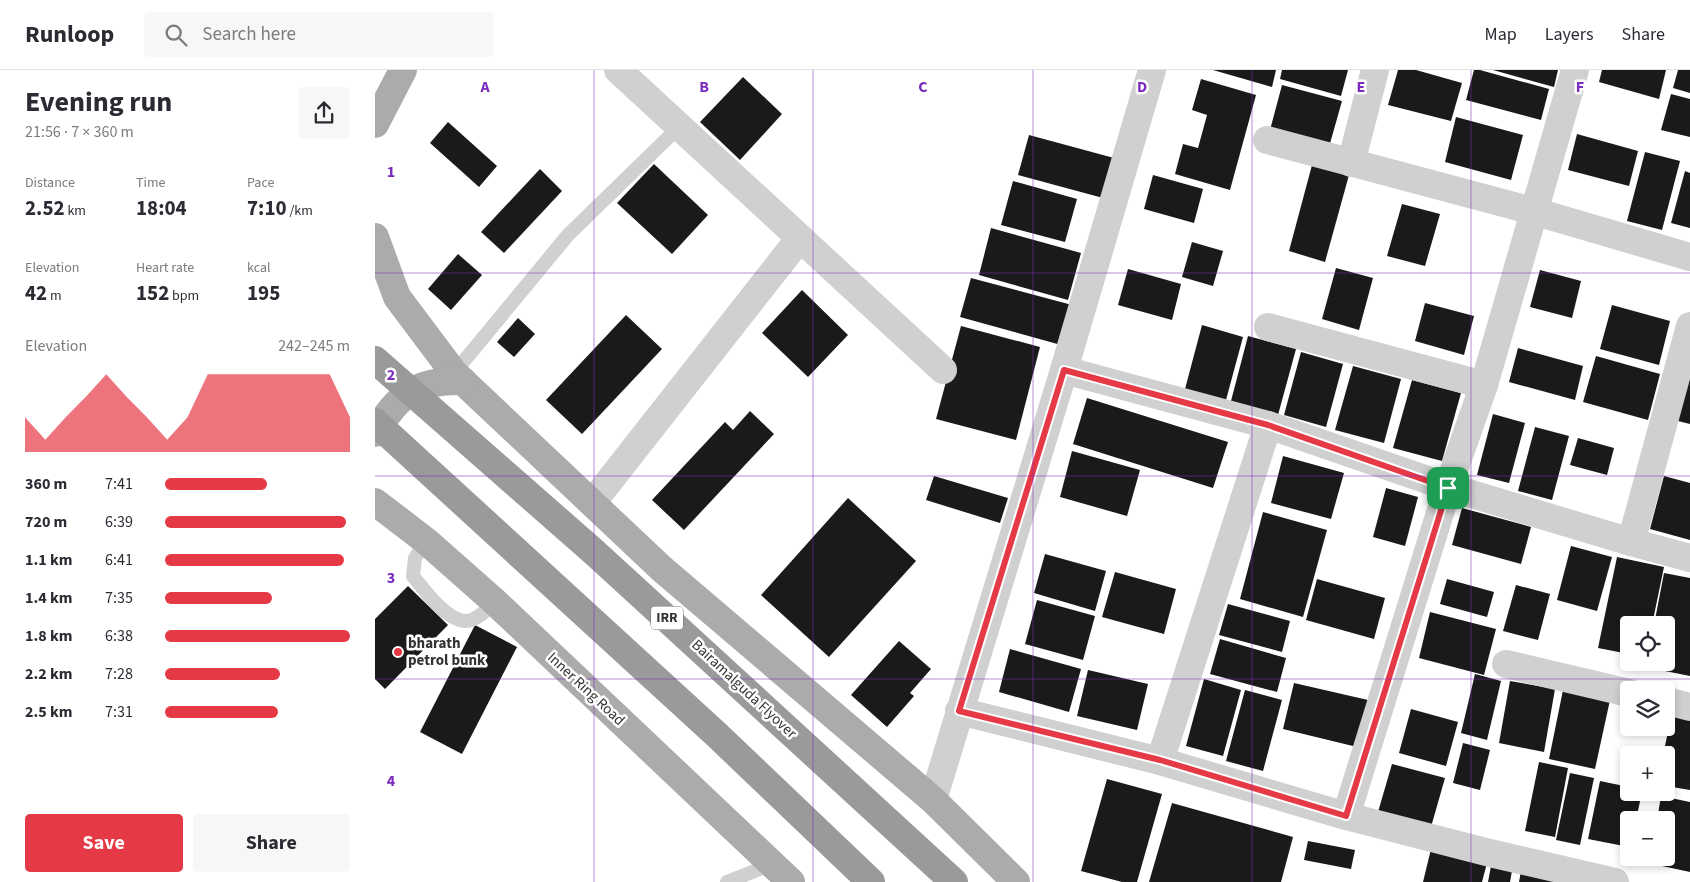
<!DOCTYPE html>
<meta charset="utf-8">
<style>
:root{--surface:#fff;--page:#f7f7f7;--text:#2b2b33;--muted:#7c7c81;--line:#e1e1e2;--accent:#e63946}
body{margin:0;font-family:"Source Sans 3",sans-serif;background:var(--page);color:var(--text);height:100vh;display:flex;flex-direction:column;font-size:19px;white-space:nowrap}
*{box-sizing:border-box;margin:0}
p{font-size:16px;color:var(--muted)}
.icon{flex:none;width:28px;height:28px;fill:none;stroke:currentColor;stroke-width:2;stroke-linecap:round;stroke-linejoin:round}
.map{position:relative;flex:1;overflow:hidden}
.drawer{display:flex;flex-direction:column;background:var(--surface);width:375px}
.drawer>*{flex:none}
.tools{position:absolute;left:1245px;top:546px;display:grid;gap:10px}
.tools a{display:grid;place-items:center;width:55px;height:55px;border-radius:5px;background:var(--surface);box-shadow:0 2px 8px #0003;font-size:25px}
.pin{position:absolute;display:grid;place-items:center;width:42px;height:42px;color:#fff;margin:-21px;border-radius:10px;box-shadow:0 2px 8px #0006}
.round{display:grid;place-items:center;flex:none;width:52px;height:52px;border-radius:5px;background:var(--page)}
.summary{display:flex;align-items:center;justify-content:space-between;height:85px;padding:0 25px}
h1{font-size:28px;font-weight:700;line-height:38px}
.stats{display:grid;grid-template-columns:repeat(3,1fr);gap:8px;height:85px;padding:5px 25px}
.stats div{display:grid;align-content:center}
.stats b{font-size:21px;font-weight:700}
.stats small{font-size:14px;font-weight:400}
.stats p{font-size:14px}
.chart{height:140px;padding:10px 25px}
.chart p{display:flex;justify-content:space-between}
.chart svg{width:100%;height:90px;margin-top:5px;fill:var(--accent);opacity:.7}
.action{display:flex;gap:10px;margin-top:auto;padding:10px 25px}
.action a{flex:1;height:58px;border-radius:5px;background:var(--accent);color:#fff;font-size:20px;font-weight:700;line-height:58px;text-align:center}
.action a+a{background:var(--page);color:var(--text)}
ul{padding:0 25px;list-style:none;font-size:16px}
li{display:grid;grid-template-columns:80px 60px 1fr;align-items:center;height:38px}
li i{height:12px;border-radius:6px;background:var(--accent)}
header{display:flex;align-items:center;gap:30px;box-sizing:border-box;height:70px;padding:0 25px;background:var(--surface);border-bottom:1px solid var(--line)}
header strong{font-size:24px}
nav{display:flex;gap:28px;margin-inline-start:auto;font-size:18px}
.search{width:350px;height:45px;background:var(--page);display:flex;align-items:center;gap:12px;box-sizing:border-box;padding:0 18px;border-radius:5px;color:var(--muted);font-size:19px}
main{display:flex;flex:1;min-height:0}
.map>svg:first-child{display:block}
.building{fill:#1a1a1a}
.lines{fill:none;stroke-linecap:round;stroke-linejoin:round}
.lane{stroke:#d0d0d0;stroke-width:14}
.street{stroke:#d0d0d0;stroke-width:28}
.primary{stroke:#ababab;stroke-width:28}
.highway{stroke:#9a9a9a;stroke-width:28}
.route-casing{stroke:#fff;stroke-width:10}
.route{stroke:#e63946;stroke-width:6}
.grid{fill:none;stroke:#7b2cbf;stroke-width:1;stroke-opacity:0.55}
.poi-dot{fill:#e63946;stroke:#fff;stroke-width:2}
.labels{text-anchor:middle;dominant-baseline:central;stroke-width:5;stroke-linejoin:round;paint-order:stroke}
.shield{fill:#fff;stroke:#707070;stroke-width:1}
.shield-label{font-size:14px;font-weight:bold;fill:#333}
.poi-label{font-size:15px;font-weight:bold;fill:#333;stroke:#fff;text-anchor:start}
.street-label{font-size:15px;fill:#333;stroke:#fff}
.grid-label{font-size:16px;text-anchor:middle;font-weight:bold;fill:#7b2cbf;stroke:#fff;stroke-width:5;stroke-linejoin:round;paint-order:stroke}
</style>
<header>
<strong>Runloop</strong>
<div class="search"><svg class="icon" aria-label="search" viewBox="0 0 24 24"><circle cx="10" cy="10" r="6"/><path d="M15 15l6 6"/></svg>Search here</div>
<nav><a>Map</a><a>Layers</a><a>Share</a></nav>
</header>
<main>
<section class="drawer">
<div class="summary"><div><h1>Evening run</h1><p>21:56 · 7 × 360 m</p></div><a class="round"><svg class="icon" aria-label="share" viewBox="0 0 24 24"><path d="M12 15V3M7 8l5-5 5 5M5 13v7h14v-7"/></svg></a></div>
<div class="stats">
<div><p>Distance</p><b>2.52<small> km</small></b></div>
<div><p>Time</p><b>18:04</b></div>
<div><p>Pace</p><b>7:10<small> /km</small></b></div>
</div>
<div class="stats">
<div><p>Elevation</p><b>42<small> m</small></b></div>
<div><p>Heart rate</p><b>152<small> bpm</small></b></div>
<div><p>kcal</p><b>195</b></div>
</div>
<div class="chart"><p><span>Elevation</span>242–245 m</p>
<svg viewBox="0 0 160 44" preserveAspectRatio="none"><path d="M0 44V27L10 38L20 27L30 17L40 6L50 17L60 27L70 38L80 27L90 6L100 6L110 6L120 6L130 6L140 6L150 6L160 27V44z"/></svg>
</div>
<ul>
<li><b>360 m</b>7:41<i style="width:55%"></i></li>
<li><b>720 m</b>6:39<i style="width:98%"></i></li>
<li><b>1.1 km</b>6:41<i style="width:97%"></i></li>
<li><b>1.4 km</b>7:35<i style="width:58%"></i></li>
<li><b>1.8 km</b>6:38<i style="width:100%"></i></li>
<li><b>2.2 km</b>7:28<i style="width:62%"></i></li>
<li><b>2.5 km</b>7:31<i style="width:61%"></i></li>
</ul>
<div class="action"><a>Save</a><a>Share</a></div>
</section>
<div class="map">
<svg width="1315" height="812" viewBox="0 0 1315 812">
<rect width="100%" height="100%" fill="#fff"/>
<!-- building -->
<g class="building">
<path d="M 838,0 L 901,0 L 897,17 Z"/>
<path d="M 907,0 L 973,0 L 966,26 L 905,9 Z"/>
<path d="M 1023,0 L 1041,0 L 1087,13 L 1076,51 L 1013,35 Z"/>
<path d="M 1099,0 L 1105,0 L 1174,19 L 1166,50 L 1091,30 Z"/>
<path d="M 1118,0 L 1183,0 L 1179,17 Z"/>
<path d="M 1227,0 L 1291,0 L 1284,29 L 1224,12 Z"/>
<path d="M 1303,0 L 1315,0 L 1315,23 L 1298,18 Z"/>
<path d="M 368,7 L 407,44 L 365,90 L 325,52 Z"/>
<path d="M 826,9 L 881,25 L 855,120 L 800,104 L 808,74 L 823,78 L 832,45 L 817,40 Z"/>
<path d="M 907,15 L 967,31 L 954,77 L 895,60 Z"/>
<path d="M 1296,24 L 1315,29 L 1315,67 L 1286,60 Z"/>
<path d="M 1081,47 L 1148,65 L 1136,110 L 1070,92 Z"/>
<path d="M 73,52 L 122,96 L 104,117 L 55,73 Z"/>
<path d="M 1202,64 L 1263,81 L 1254,116 L 1193,100 Z"/>
<path d="M 654,65 L 739,88 L 728,128 L 643,105 Z"/>
<path d="M 1270,82 L 1305,91 L 1287,160 L 1252,151 Z"/>
<path d="M 279,94 L 333,145 L 297,184 L 242,133 Z"/>
<path d="M 937,95 L 974,105 L 950,192 L 914,181 Z"/>
<path d="M 165,99 L 187,121 L 129,183 L 106,162 Z"/>
<path d="M 1310,101 L 1315,103 L 1315,158 L 1296,153 Z"/>
<path d="M 778,105 L 828,119 L 819,153 L 769,139 Z"/>
<path d="M 638,111 L 702,129 L 690,172 L 626,155 Z"/>
<path d="M 1027,134 L 1065,144 L 1050,196 L 1012,186 Z"/>
<path d="M 616,158 L 706,183 L 693,230 L 604,205 Z"/>
<path d="M 817,172 L 848,181 L 838,216 L 807,207 Z"/>
<path d="M 83,184 L 107,205 L 76,240 L 53,219 Z"/>
<path d="M 961,198 L 998,208 L 984,260 L 947,249 Z"/>
<path d="M 753,199 L 806,214 L 797,250 L 743,235 Z"/>
<path d="M 1165,200 L 1206,211 L 1197,248 L 1155,237 Z"/>
<path d="M 596,208 L 697,235 L 686,275 L 585,247 Z"/>
<path d="M 427,220 L 473,265 L 433,307 L 387,263 Z"/>
<path d="M 1050,233 L 1099,246 L 1089,285 L 1040,271 Z"/>
<path d="M 1237,235 L 1295,251 L 1284,295 L 1225,279 Z"/>
<path d="M 251,245 L 287,279 L 207,364 L 171,330 Z"/>
<path d="M 143,248 L 160,264 L 139,287 L 122,272 Z"/>
<path d="M 827,255 L 868,267 L 851,330 L 810,319 Z"/>
<path d="M 586,256 L 665,277 L 641,370 L 561,349 Z"/>
<path d="M 873,266 L 921,279 L 903,345 L 856,331 Z"/>
<path d="M 1143,278 L 1208,296 L 1200,330 L 1134,312 Z"/>
<path d="M 926,282 L 968,294 L 951,357 L 909,345 Z"/>
<path d="M 1221,286 L 1285,304 L 1273,350 L 1208,332 Z"/>
<path d="M 978,296 L 1026,309 L 1009,373 L 960,360 Z"/>
<path d="M 1315,303 L 1315,354 L 1299,350 Z"/>
<path d="M 1037,310 L 1086,323 L 1067,391 L 1018,378 Z"/>
<path d="M 712,328 L 853,372 L 838,418 L 698,374 Z"/>
<path d="M 375,341 L 399,364 L 309,460 L 277,430 L 350,352 L 358,360 Z"/>
<path d="M 1118,344 L 1150,353 L 1134,413 L 1102,405 Z"/>
<path d="M 1160,357 L 1194,366 L 1177,430 L 1143,421 Z"/>
<path d="M 1203,368 L 1239,378 L 1232,405 L 1195,395 Z"/>
<path d="M 697,381 L 765,400 L 752,446 L 685,427 Z"/>
<path d="M 908,386 L 969,403 L 956,449 L 896,433 Z"/>
<path d="M 559,406 L 633,428 L 625,453 L 551,430 Z"/>
<path d="M 1289,406 L 1315,413 L 1315,470 L 1275,459 Z"/>
<path d="M 1011,418 L 1043,427 L 1030,476 L 998,467 Z"/>
<path d="M 473,428 L 541,491 L 454,587 L 386,525 Z"/>
<path d="M 1087,438 L 1156,457 L 1146,494 L 1077,475 Z"/>
<path d="M 888,442 L 952,460 L 928,547 L 865,529 Z"/>
<path d="M 1196,476 L 1237,487 L 1222,541 L 1182,530 Z"/>
<path d="M 670,484 L 731,501 L 720,541 L 659,523 Z"/>
<path d="M 1242,487 L 1289,497 L 1277,555 L 1254,555 L 1254,584 L 1223,578 Z"/>
<path d="M 740,502 L 801,519 L 789,564 L 727,547 Z"/>
<path d="M 1289,503 L 1315,508 L 1315,606 L 1270,597 L 1271,592 L 1291,592 L 1291,555 L 1279,555 Z"/>
<path d="M 942,509 L 1010,528 L 999,569 L 931,550 Z"/>
<path d="M 1072,509 L 1119,522 L 1112,547 L 1065,534 Z"/>
<path d="M 1141,515 L 1175,524 L 1163,570 L 1128,561 Z"/>
<path d="M 33,516 L 73,555 L 10,619 L 0,609 L 0,549 Z"/>
<path d="M 662,530 L 720,546 L 708,590 L 650,574 Z"/>
<path d="M 853,534 L 915,551 L 907,582 L 844,565 Z"/>
<path d="M 1055,542 L 1121,559 L 1109,605 L 1044,588 Z"/>
<path d="M 100,555 L 142,577 L 87,684 L 45,662 Z"/>
<path d="M 845,569 L 911,588 L 902,622 L 835,604 Z"/>
<path d="M 524,571 L 556,599 L 535,623 L 539,626 L 512,657 L 476,625 Z"/>
<path d="M 635,579 L 706,599 L 694,642 L 624,622 Z"/>
<path d="M 713,600 L 773,614 L 762,660 L 702,646 Z"/>
<path d="M 1100,604 L 1126,611 L 1112,670 L 1086,663 Z"/>
<path d="M 829,609 L 866,620 L 848,686 L 811,676 Z"/>
<path d="M 1135,611 L 1180,619 L 1169,682 L 1124,673 Z"/>
<path d="M 919,613 L 993,630 L 982,677 L 908,659 Z"/>
<path d="M 870,620 L 907,630 L 888,701 L 851,691 Z"/>
<path d="M 1188,620 L 1235,630 L 1220,699 L 1174,689 Z"/>
<path d="M 1036,639 L 1083,652 L 1071,696 L 1024,683 Z"/>
<path d="M 1297,643 L 1315,646 L 1315,720 L 1291,716 L 1291,685 L 1288,685 Z"/>
<path d="M 1088,673 L 1115,680 L 1105,720 L 1078,713 Z"/>
<path d="M 1164,692 L 1193,698 L 1180,767 L 1150,761 Z"/>
<path d="M 1017,694 L 1070,708 L 1056,757 L 1003,742 Z"/>
<path d="M 1195,703 L 1219,708 L 1205,775 L 1181,770 Z"/>
<path d="M 732,709 L 787,724 L 762,812 L 747,812 L 706,801 Z"/>
<path d="M 1225,711 L 1254,717 L 1254,722 L 1267,722 L 1261,750 L 1254,750 L 1254,777 L 1213,769 Z"/>
<path d="M 1286,726 L 1315,732 L 1315,802 L 1273,793 L 1274,788 L 1291,788 L 1291,750 L 1282,750 Z"/>
<path d="M 797,733 L 918,767 L 906,812 L 774,812 Z"/>
<path d="M 933,771 L 980,780 L 976,799 L 929,790 Z"/>
<path d="M 1056,779 L 1112,793 L 1107,812 L 1048,812 Z"/>
<path d="M 1116,796 L 1137,801 L 1135,812 L 1113,812 Z"/>
<path d="M 1146,801 L 1190,812 L 1144,812 Z"/>
</g>
<g class="lines">
<!-- lane -->
<g class="lane">
<path d="M 79,303 L 193,165 L 304,57"/>
<path d="M 51,471 L 40,488 L 38,506 C 49,520 72,551 91,551 C 101,551 113,539 120,532"/>
<path d="M 352,812 L 397,794"/>
</g>
<!-- street -->
<g class="street">
<path d="M 243,0 L 568,300"/>
<path d="M 892,70 L 1158,141 L 1315,187"/>
<path d="M 976,93 L 1000,0"/>
<path d="M 893,257 L 1109,315"/>
<path d="M 689,300 L 893,355 L 1073,417 L 1256,472 L 1315,488"/>
<path d="M 217,433 L 425,168"/>
<path d="M 1256,472 L 1315,256"/>
<path d="M 1131,594 L 1254,623"/>
<path d="M 1291,631 L 1315,637"/>
<path d="M 584,641 L 785,691 L 971,746 L 1073,417 L 1109,315 L 1200,0"/>
<path d="M 785,691 L 893,355"/>
<path d="M 558,730 L 689,300 L 777,0"/>
<path d="M 971,746 L 1115,783 L 1240,812"/>
</g>
<!-- primary -->
<g class="primary">
<path d="M 0,54 L 28,0"/>
<path d="M 0,167 L 22,227 L 79,303 L 287,499 L 558,730 L 641,812"/>
<path d="M 0,363 C 24,324 41,310 88,311"/>
<path d="M 0,432 L 51,471 L 120,532 L 416,812"/>
</g>
<!-- highway -->
<g class="highway">
<path d="M 0,290 L 219,482 L 579,812"/>
<path d="M 0,352 L 342,665 L 496,812"/>
</g>
</g>
<g class="lines">
<!-- route casing -->
<g class="route-casing">
<path id="route" d="M 689,300 L 893,355 L 1073,418 L 971,746 L 785,690 L 584,641 Z"/>
</g>
<!-- route -->
<use href="#route" class="route"/>
</g>
<!-- grid -->
<path class="grid" d="M 219,0 L 219,812M 438,0 L 438,812M 658,0 L 658,812M 877,0 L 877,812M 1096,0 L 1096,812M 0,203 L 1315,203M 0,406 L 1315,406M 0,609 L 1315,609"/>
<!-- markers -->
<circle class="poi-dot" cx="23" cy="582" r="5"/>
<g class="labels">
<!-- shield labels -->
<rect class="shield" x="276" y="536.5" width="32" height="23" rx="4"/>
<g class="shield-label">
<text x="292" y="548">IRR</text>
</g>
<!-- poi labels -->
<g class="poi-label">
<text x="33" y="573">bharath<tspan x="33" dy="17">petrol bunk</tspan></text>
</g>
<!-- street labels -->
<g class="street-label">
<text transform="translate(211 619) rotate(43)">Inner Ring Road</text>
<text transform="translate(369 619) rotate(43)">Bairamalguda Flyover</text>
</g>
</g>
<g class="grid-label">
<text x="110" y="22">A</text>
<text x="329" y="22">B</text>
<text x="548" y="22">C</text>
<text x="767" y="22">D</text>
<text x="986" y="22">E</text>
<text x="1205" y="22">F</text>
<text x="16" y="107">1</text>
<text x="16" y="310">2</text>
<text x="16" y="513">3</text>
<text x="16" y="716">4</text>
</g>
</svg>
<div class="tools">
<a><svg class="icon" aria-label="locate" viewBox="0 0 24 24"><circle cx="12" cy="12" r="6"/><path d="M12 2v4M12 18v4M2 12h4M18 12h4"/></svg></a>
<a><svg class="icon" aria-label="layers" viewBox="0 0 24 24"><path d="M12 4l9 5-9 5-9-5zM3 14l9 5 9-5"/></svg></a>
<a>+</a>
<a>−</a>
</div>
<div class="pin" style="left:1073px;top:418px;background:#1e9e55"><svg class="icon" aria-label="arrive" viewBox="0 0 24 24"><path d="M6 21V4h12l-3 4 3 4H6"/></svg></div>
</div>
</main>
